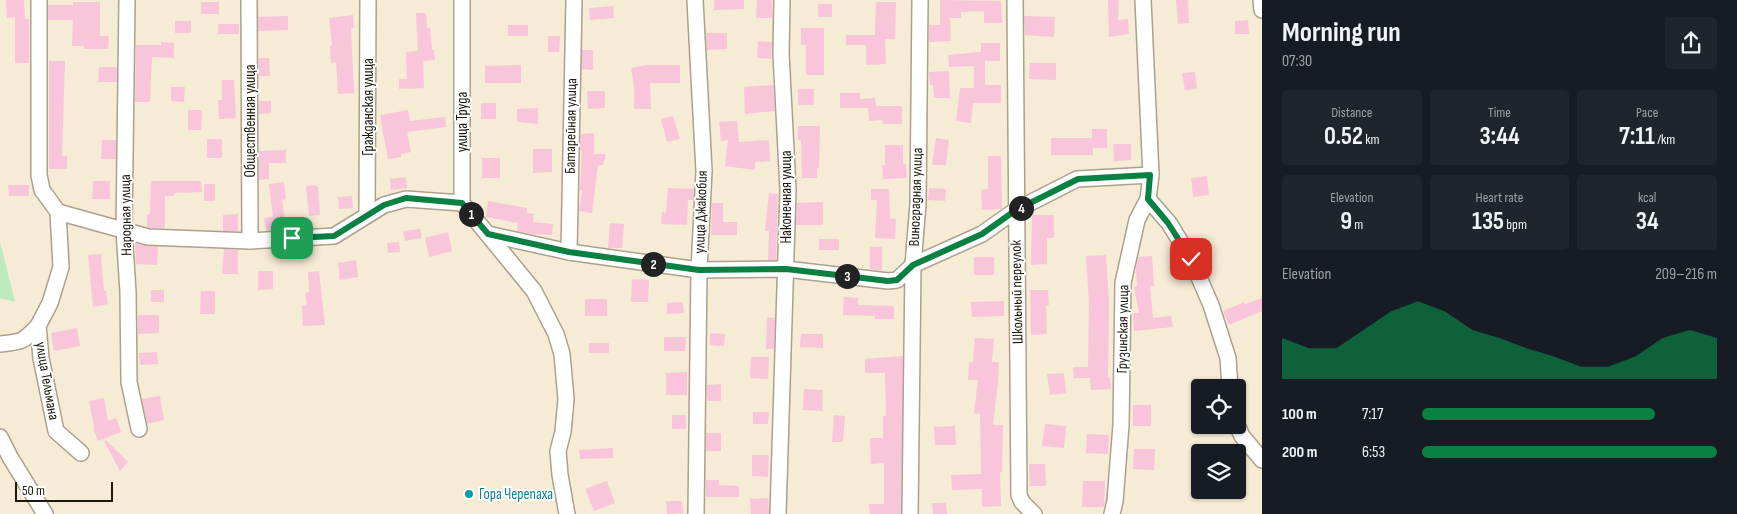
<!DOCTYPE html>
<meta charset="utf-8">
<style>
:root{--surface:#171b24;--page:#20242c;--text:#f1f3f6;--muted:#9ea1a6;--accent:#0b8043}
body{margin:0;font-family:"Sofia Sans Condensed",sans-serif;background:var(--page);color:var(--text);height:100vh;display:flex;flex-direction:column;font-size:19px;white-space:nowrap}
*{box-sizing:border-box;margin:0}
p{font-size:16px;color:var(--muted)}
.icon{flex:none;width:28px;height:28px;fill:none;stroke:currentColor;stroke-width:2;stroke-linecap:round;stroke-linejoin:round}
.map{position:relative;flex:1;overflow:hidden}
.sheet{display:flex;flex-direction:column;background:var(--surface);width:475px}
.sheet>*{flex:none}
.tools{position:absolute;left:1191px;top:379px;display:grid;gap:10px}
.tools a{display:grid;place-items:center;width:55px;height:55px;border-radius:5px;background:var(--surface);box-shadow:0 1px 4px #0004;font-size:25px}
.scale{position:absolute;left:15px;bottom:12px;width:98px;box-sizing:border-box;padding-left:5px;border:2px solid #1c1911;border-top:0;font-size:14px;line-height:18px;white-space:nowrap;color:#1c1911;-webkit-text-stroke:4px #fff;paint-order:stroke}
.pin{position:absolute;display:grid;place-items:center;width:42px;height:42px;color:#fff;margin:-21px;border-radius:10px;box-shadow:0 2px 8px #0006}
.km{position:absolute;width:25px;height:25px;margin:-12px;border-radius:50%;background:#222;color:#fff;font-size:14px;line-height:25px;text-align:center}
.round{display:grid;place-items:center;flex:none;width:52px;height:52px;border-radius:5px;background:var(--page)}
.head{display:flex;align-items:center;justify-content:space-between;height:85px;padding:0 20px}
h1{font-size:28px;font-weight:700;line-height:38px}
.stats{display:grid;grid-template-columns:repeat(3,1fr);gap:8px;height:85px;padding:5px 20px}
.stats div{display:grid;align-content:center;border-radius:5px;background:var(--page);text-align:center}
.stats b{font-size:25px;font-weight:700}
.stats small{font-size:14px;font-weight:400}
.stats p{font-size:14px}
.chart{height:140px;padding:10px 20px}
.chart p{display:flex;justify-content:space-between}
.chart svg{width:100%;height:90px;margin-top:5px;fill:var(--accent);opacity:.7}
ul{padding:0 20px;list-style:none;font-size:16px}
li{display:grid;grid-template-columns:80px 60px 1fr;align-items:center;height:38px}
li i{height:12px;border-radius:6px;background:var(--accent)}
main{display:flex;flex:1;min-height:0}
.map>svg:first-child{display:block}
.green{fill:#bbeabd}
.building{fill:#f8c5db}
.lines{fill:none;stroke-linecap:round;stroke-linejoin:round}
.street-casing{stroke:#aba18c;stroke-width:18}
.street{stroke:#fff;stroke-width:15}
.route-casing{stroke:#fff;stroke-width:10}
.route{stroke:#0b8043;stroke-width:6}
.culture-dot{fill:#0f9aa8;stroke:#fff;stroke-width:2}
.labels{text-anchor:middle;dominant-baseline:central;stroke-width:4;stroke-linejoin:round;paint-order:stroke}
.street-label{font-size:15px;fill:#1c1911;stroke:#fff}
.culture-label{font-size:15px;fill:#0d838f;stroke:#fff;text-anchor:start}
</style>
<main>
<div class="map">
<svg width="1262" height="514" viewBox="0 0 1262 514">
<rect width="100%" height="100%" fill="#f6ebd4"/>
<!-- green -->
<path class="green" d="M 0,242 L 15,302 L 0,298 Z"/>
<!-- building -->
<g class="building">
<path d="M 6,0 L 24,0 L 25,19 L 29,19 L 29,63 L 15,63 L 15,17 L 7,18 Z"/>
<path d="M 714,0 L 744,0 L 744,9 L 714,10 Z"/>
<path d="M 757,0 L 772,0 L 772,18 L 756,18 Z"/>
<path d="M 940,0 L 1001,1 L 1002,23 L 984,23 L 984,11 L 961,12 L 961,18 L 950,18 L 951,41 L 929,42 L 929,25 L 940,25 Z"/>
<path d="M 1108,0 L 1119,0 L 1118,20 L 1128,19 L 1129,34 L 1109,37 Z"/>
<path d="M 1176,0 L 1188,0 L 1189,23 L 1178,24 Z"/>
<path d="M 73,2 L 100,2 L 100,36 L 109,36 L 108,49 L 84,49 L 84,46 L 72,46 L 73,20 L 48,20 L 48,5 L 73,5 Z"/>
<rect x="201" y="2" width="18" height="12"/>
<path d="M 876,2 L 896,2 L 895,39 L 885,39 L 886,64 L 866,65 L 866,45 L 846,45 L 846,35 L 875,35 Z"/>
<rect x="818" y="4" width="14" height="13"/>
<path d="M 613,6 L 614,18 L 590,20 L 589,8 Z"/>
<path d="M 416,13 L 426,13 L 427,28 L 430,28 L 432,50 L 434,50 L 435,60 L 423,61 L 424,88 L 399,89 L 399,79 L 407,79 L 406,52 L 418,51 Z"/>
<path d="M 353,15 L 354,28 L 351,28 L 354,93 L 338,94 L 336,62 L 331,63 L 330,46 L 332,46 L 329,18 Z"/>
<path d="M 288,16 L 288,30 L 258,31 L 258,17 Z"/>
<path d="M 1024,16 L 1055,17 L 1054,37 L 1025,35 Z"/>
<path d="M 1248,20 L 1249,34 L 1235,34 L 1235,21 Z"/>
<rect x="175" y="21" width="16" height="12"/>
<rect x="218" y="24" width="21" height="10"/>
<rect x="508" y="25" width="20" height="11"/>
<path d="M 801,28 L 824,28 L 824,75 L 806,75 L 806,45 L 801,45 Z"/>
<path d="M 706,33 L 727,33 L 727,49 L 707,50 Z"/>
<path d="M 548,36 L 560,36 L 559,52 L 548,52 Z"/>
<path d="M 758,41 L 772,42 L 771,59 L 757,58 Z"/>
<path d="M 161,42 L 174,43 L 174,58 L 152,57 L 150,102 L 135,102 L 136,45 L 161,45 Z"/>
<path d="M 981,43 L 1000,43 L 1000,61 L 985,61 L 985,85 L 1001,85 L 1001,103 L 973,103 L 971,123 L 956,121 L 960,88 L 974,88 L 974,66 L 949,67 L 948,55 L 981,52 Z"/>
<path d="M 582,50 L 593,50 L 593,70 L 582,69 Z"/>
<path d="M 259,58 L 269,58 L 270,76 L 259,76 Z"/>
<path d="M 49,61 L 65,61 L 62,156 L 67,156 L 67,169 L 49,169 Z"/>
<path d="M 1030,63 L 1056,63 L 1056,80 L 1029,79 Z"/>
<path d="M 521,65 L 521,83 L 485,83 L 485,66 Z"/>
<path d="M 646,65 L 680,65 L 680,83 L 650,83 L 651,109 L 634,109 L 634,86 L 631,68 Z"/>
<path d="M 99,67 L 117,67 L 117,82 L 98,82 Z"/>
<path d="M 949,71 L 950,98 L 934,98 L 933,85 L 930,85 L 929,72 Z"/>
<path d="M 1195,72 L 1197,89 L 1185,90 L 1182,73 Z"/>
<path d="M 222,80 L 234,80 L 236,118 L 219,119 L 218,100 L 222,100 Z"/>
<path d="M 773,85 L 775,111 L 745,114 L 744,87 Z"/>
<path d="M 171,87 L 185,87 L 184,102 L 171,101 Z"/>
<rect x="798" y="89" width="16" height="16"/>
<path d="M 587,91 L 605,91 L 605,108 L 588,109 Z"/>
<path d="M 840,93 L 860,93 L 860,99 L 875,98 L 876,106 L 902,106 L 902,124 L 883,124 L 882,120 L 869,121 L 868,108 L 840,108 Z"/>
<path d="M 259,101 L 271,101 L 271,113 L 259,114 Z"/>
<rect x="481" y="103" width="15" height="16"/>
<path d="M 538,108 L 538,124 L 517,122 L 517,109 Z"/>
<path d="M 188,110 L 202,110 L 201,130 L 188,130 Z"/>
<path d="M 408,110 L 410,121 L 445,117 L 446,127 L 407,132 L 411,152 L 401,154 L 401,157 L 388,159 L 380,115 Z"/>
<path d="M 673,116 L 680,139 L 667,142 L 661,119 Z"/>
<path d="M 737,121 L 739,142 L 769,140 L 770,161 L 755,162 L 755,170 L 725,166 L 728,140 L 721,141 L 719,122 Z"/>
<path d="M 798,126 L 820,126 L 819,168 L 817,168 L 817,178 L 802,178 L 801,140 L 798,140 Z"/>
<path d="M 1092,129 L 1107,129 L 1107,148 L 1093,148 L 1093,155 L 1051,155 L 1051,138 L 1092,138 Z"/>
<path d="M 594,133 L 594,154 L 606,154 L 603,165 L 598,165 L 592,213 L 579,211 L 582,191 L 580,190 L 582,150 L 580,150 L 581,134 Z"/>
<path d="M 936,138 L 949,140 L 946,165 L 932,165 Z"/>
<rect x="207" y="139" width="15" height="19"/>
<path d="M 102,140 L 116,140 L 116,159 L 101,159 Z"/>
<path d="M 1113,144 L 1131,144 L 1131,160 L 1114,161 Z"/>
<path d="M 885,145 L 903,145 L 903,164 L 906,164 L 907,178 L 883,179 L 882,165 L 885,165 Z"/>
<path d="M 533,149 L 552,149 L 552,172 L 533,173 Z"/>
<path d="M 286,150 L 286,163 L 269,163 L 269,179 L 259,180 L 259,151 Z"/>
<path d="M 988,156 L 1001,156 L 1002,208 L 1001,209 L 982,210 L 981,190 L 988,189 Z"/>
<rect x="482" y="158" width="18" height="20"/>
<path d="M 1207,176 L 1209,195 L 1193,197 L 1191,178 Z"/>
<path d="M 406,177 L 407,188 L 391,190 L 390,179 Z"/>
<path d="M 93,181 L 110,181 L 110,199 L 92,199 Z"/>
<path d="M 151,181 L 201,181 L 202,192 L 174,193 L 174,196 L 165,196 L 165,228 L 149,228 L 147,227 L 147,214 L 150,214 Z"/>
<path d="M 284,182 L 286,199 L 282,200 L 286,228 L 266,231 L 264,218 L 273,217 L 269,184 Z"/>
<rect x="204" y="184" width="11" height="17"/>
<path d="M 8,185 L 29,185 L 29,196 L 9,196 Z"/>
<path d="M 316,185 L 316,187 L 318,186 L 320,215 L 309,216 L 306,186 Z"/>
<path d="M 668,188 L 694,189 L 693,200 L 688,200 L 687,225 L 661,224 L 662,212 L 666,213 Z"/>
<path d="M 929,188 L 946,189 L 945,201 L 928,200 Z"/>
<path d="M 871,189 L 889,189 L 890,218 L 896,219 L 895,239 L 875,238 L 877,200 L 871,200 Z"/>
<path d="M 769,193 L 778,194 L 776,260 L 768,260 L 769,231 L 765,231 Z"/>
<path d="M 352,196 L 353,208 L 339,209 L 338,197 Z"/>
<path d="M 488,201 L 527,208 L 527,213 L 534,214 L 533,222 L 553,224 L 552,235 L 531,234 L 517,231 L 518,223 L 486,217 Z"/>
<path d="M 823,202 L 823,225 L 796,225 L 797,203 Z"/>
<path d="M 712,203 L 723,203 L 723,222 L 737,222 L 737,235 L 711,235 Z"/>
<path d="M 238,214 L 238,231 L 223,231 L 223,215 Z"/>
<path d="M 1032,215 L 1054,215 L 1054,238 L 1047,238 L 1047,264 L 1031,265 Z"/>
<path d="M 610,223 L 624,224 L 622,248 L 608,248 Z"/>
<path d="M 420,229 L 422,238 L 405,241 L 403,231 Z"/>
<path d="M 448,232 L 452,251 L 429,257 L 425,238 Z"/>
<rect x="819" y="239" width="20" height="11"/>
<path d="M 399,242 L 400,252 L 388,253 L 387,243 Z"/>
<path d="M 135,244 L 158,247 L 157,265 L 136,264 Z"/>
<path d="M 870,247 L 882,247 L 882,271 L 870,269 Z"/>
<path d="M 224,249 L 238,250 L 238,274 L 222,274 Z"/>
<path d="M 101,254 L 104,291 L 106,291 L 108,304 L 93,307 L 88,255 Z"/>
<path d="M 1106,255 L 1109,303 L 1108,377 L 1110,377 L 1111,389 L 1091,390 L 1090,378 L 1074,378 L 1073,367 L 1088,367 L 1089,303 L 1086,256 Z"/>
<path d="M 1152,256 L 1154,286 L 1150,286 L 1153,318 L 1171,316 L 1173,327 L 1134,331 L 1133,313 L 1139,313 L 1134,287 L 1137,286 L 1136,269 L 1138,257 Z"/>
<rect x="974" y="257" width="20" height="18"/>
<path d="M 356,260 L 358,277 L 340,280 L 338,263 Z"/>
<path d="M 258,271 L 273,271 L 273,289 L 258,290 Z"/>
<path d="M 319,271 L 325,325 L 303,326 L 302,306 L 307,305 L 305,293 L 309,292 L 308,272 Z"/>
<path d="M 632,279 L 649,280 L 648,302 L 631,302 Z"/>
<rect x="151" y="290" width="13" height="12"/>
<path d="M 1030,290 L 1048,290 L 1049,305 L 1046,305 L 1047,334 L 1031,335 Z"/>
<path d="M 201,291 L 215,291 L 215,314 L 200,314 Z"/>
<path d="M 844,297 L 858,298 L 858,305 L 894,306 L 894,319 L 875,319 L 875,316 L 843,315 Z"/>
<path d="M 1262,298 L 1262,311 L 1229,325 L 1223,311 L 1244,302 L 1245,304 Z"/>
<rect x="585" y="299" width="22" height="17"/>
<path d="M 1004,301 L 1004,316 L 972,317 L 971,302 Z"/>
<path d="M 683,302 L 684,313 L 667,314 L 667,303 Z"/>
<path d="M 138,315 L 159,315 L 159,333 L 138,334 Z"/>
<path d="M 767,317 L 775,318 L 774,349 L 766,349 Z"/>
<path d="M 77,328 L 80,346 L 54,351 L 51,333 Z"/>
<path d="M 710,333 L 725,334 L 724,346 L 710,345 Z"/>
<path d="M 801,334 L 823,334 L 823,348 L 800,347 Z"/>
<path d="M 664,337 L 686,337 L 685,351 L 664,351 Z"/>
<path d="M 975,338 L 994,339 L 992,362 L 999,362 L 998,382 L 993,425 L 1003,425 L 1002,472 L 1000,472 L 1001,506 L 982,507 L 982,489 L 952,490 L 951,475 L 981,474 L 980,414 L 974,413 L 978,380 L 968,380 L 969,362 L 973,362 Z"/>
<rect x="589" y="343" width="20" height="10"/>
<path d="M 157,352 L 158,364 L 140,365 L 139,353 Z"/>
<path d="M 903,356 L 901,514 L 870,514 L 869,504 L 884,504 L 884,463 L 871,464 L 870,438 L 883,438 L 883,416 L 886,416 L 885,373 L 865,373 L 865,359 Z"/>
<path d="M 751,357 L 769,357 L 768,379 L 750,378 Z"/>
<path d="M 687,372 L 687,395 L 666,395 L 666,373 Z"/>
<path d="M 1064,373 L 1066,393 L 1050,395 L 1047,374 Z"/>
<path d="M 721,384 L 721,401 L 707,401 L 707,385 Z"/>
<path d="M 804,389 L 823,390 L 822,411 L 803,410 Z"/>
<path d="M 160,396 L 164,420 L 147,424 L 142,399 Z"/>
<path d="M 104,398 L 108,421 L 116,418 L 121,432 L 98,441 L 93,428 L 94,427 L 89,401 Z"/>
<rect x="1133" y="405" width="18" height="21"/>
<path d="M 753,412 L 769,412 L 768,424 L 753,424 Z"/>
<rect x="672" y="415" width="14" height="14"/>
<path d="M 834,415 L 845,416 L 843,442 L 832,442 Z"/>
<path d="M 1045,424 L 1066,426 L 1064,448 L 1042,446 Z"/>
<path d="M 955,426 L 956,445 L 935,445 L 934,427 Z"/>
<rect x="706" y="433" width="15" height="18"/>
<path d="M 1087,434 L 1109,435 L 1108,454 L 1086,453 Z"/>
<path d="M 106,440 L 128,462 L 120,471 L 104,441 Z"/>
<path d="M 613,448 L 613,458 L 580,459 L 579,450 Z"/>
<path d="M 1134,449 L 1155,449 L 1154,470 L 1133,469 Z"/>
<path d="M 752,455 L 769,455 L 768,477 L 752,476 Z"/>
<path d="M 1029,464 L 1045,464 L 1046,486 L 1030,486 Z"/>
<path d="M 706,480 L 719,480 L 719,485 L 739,486 L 739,497 L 706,497 Z"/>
<path d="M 607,481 L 615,503 L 594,511 L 585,489 Z"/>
<path d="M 1083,481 L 1105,481 L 1104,507 L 1082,507 Z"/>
<path d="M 768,498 L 769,514 L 751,514 L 750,499 Z"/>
<path d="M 666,501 L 682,501 L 683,513 L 667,514 Z"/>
<path d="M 932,503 L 946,503 L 947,514 L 933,514 Z"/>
</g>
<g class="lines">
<!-- street casing -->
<g class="street-casing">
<g id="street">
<path d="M 39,0 L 39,175 L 42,190 L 58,212 L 148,237 L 250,241 L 334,236 L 384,205 L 406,199 L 462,203"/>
<path d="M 127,0 L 124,230 L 128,292 L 129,382 L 139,429"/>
<path d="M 249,0 L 250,241"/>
<path d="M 462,0 L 462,203 L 534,291 L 556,334 L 562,354 L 566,399 L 563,432 L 558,451 L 560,475 L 567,514"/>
<path d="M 695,0 L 704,171 L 699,270 L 696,514"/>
<path d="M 1015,0 L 1019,495 L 1022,502 L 1034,514"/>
<path d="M 1261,0 L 1262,10"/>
<path d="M 1148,199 L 1169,223 L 1191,259 L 1211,305 L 1228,358 L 1230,388"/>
<path d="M 58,212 L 61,267 L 50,303 L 38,326 L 41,358 L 56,431 L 81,453"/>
<path d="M 367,214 L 368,0"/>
<path d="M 488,234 L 569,252 L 699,270 L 786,269 L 888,281 L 897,280 L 913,265 L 982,234 L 1016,210 L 1077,179 L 1151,175"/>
<path d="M 569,252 L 574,0"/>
<path d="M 0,344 C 22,342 23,342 38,326"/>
<path d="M 1237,425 L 1242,436 L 1262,460"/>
<path d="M 0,437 L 10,457 L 45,514"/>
<path d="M 778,514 L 788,190 L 781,53 L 782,0"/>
<path d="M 910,514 L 913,265 L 918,204 L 920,0"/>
<path d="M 1112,514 L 1115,501 L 1121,425 L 1123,283 L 1137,220 L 1148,199 L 1151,175 L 1143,0"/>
</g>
</g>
<!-- street -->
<use href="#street" class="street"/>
</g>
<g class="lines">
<!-- route casing -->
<g class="route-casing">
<path id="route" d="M 292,238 L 334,236 L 384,205 L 406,198 L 462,203 L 488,234 L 569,252 L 699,270 L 786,269 L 888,281 L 897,280 L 913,265 L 982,234 L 1016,210 L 1078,179 L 1150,175 L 1148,199 L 1168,223 L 1191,259"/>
</g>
<!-- route -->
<use href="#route" class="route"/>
</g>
<!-- markers -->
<circle class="culture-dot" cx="469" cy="494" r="5"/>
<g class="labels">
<!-- street labels -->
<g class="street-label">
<text transform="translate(368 107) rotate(-90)">Гражданская улица</text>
<text transform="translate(250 121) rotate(-90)">Общественная улица</text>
<text transform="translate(462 122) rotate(-90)">улица Труда</text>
<text transform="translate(571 126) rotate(-89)">Батарейная улица</text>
<text transform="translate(786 197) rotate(-90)">Наконечная улица</text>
<text transform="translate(916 197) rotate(-88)">Виноградная улица</text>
<text transform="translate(701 212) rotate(-88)">улица Джакобия</text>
<text transform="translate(126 215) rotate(-91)">Народная улица</text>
<text transform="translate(1017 292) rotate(-91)">Школьный переулок</text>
<text transform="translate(1123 329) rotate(-89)">Грузинская улица</text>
<text transform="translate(47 381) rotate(80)">улица Тельмана</text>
</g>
<!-- culture labels -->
<g class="culture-label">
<text x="479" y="494">Гора Черепаха</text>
</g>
</g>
</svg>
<div class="tools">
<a><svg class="icon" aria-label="locate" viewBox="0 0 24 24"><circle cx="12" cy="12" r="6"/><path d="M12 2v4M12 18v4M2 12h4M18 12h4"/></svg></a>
<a><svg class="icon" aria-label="layers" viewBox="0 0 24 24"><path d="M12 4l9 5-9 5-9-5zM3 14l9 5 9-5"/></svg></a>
</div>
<div class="scale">50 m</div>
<div class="pin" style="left:292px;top:238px;background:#1e9e55"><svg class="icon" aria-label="arrive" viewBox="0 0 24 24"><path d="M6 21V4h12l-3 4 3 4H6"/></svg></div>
<div class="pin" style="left:1191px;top:259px;background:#d93025"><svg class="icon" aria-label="check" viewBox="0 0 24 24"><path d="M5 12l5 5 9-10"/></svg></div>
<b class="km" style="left:471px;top:214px">1</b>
<b class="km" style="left:653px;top:264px">2</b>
<b class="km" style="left:847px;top:276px">3</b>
<b class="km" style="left:1021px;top:208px">4</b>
</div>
<section class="sheet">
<div class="head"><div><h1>Morning run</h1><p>07:30</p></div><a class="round"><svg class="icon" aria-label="share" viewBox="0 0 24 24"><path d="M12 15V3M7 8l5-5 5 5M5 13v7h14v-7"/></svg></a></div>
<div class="stats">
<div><p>Distance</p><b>0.52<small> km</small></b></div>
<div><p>Time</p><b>3:44</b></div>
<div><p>Pace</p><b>7:11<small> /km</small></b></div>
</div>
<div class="stats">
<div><p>Elevation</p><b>9<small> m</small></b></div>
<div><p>Heart rate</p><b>135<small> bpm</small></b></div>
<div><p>kcal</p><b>34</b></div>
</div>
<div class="chart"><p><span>Elevation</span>209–216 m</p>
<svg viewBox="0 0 160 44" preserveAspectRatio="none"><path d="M0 44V24L10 29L20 29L30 20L40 11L50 6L60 11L70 20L80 24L90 29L100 33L110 38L120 38L130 33L140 24L150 20L160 24V44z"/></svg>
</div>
<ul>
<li><b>100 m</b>7:17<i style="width:79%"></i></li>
<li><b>200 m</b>6:53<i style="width:100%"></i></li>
</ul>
</section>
</main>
